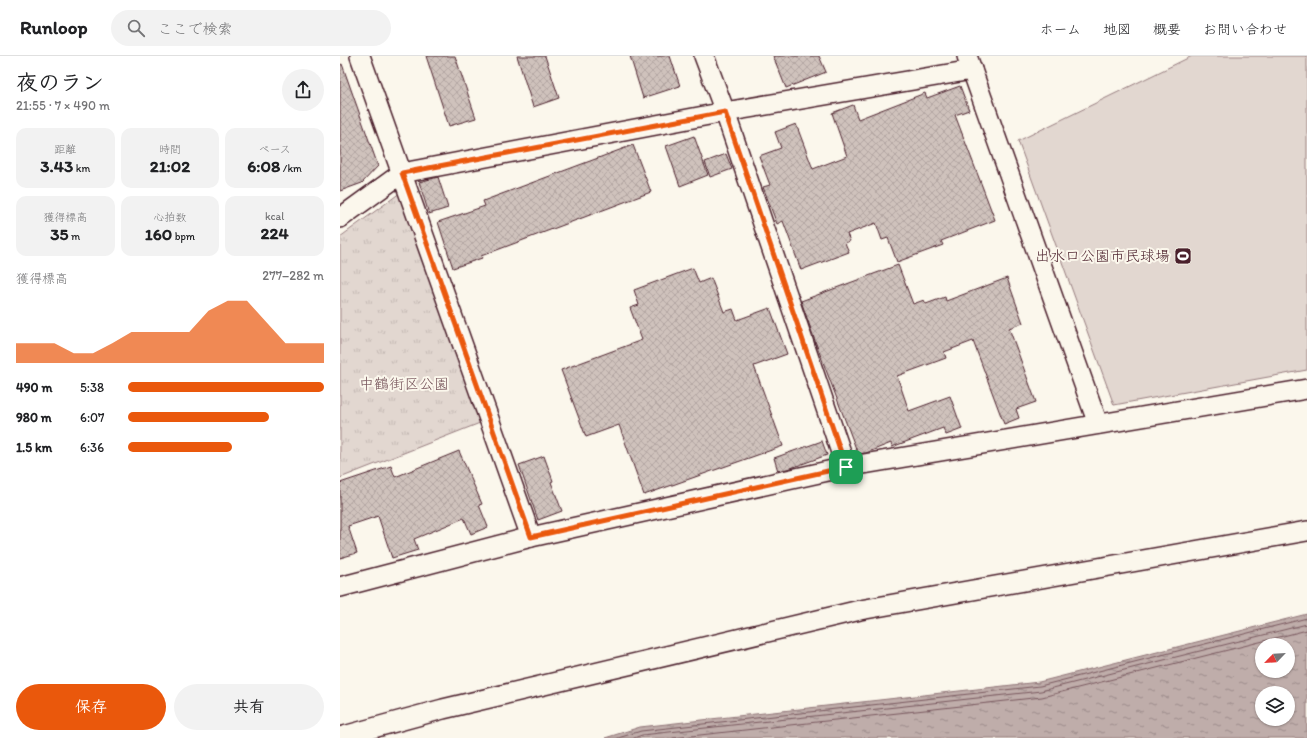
<!DOCTYPE html>
<html lang="ja">
<meta charset="utf-8">
<style>
:root{--surface:#fff;--page:#f2f2f2;--text:#202124;--muted:#757577;--line:#e0e0e0;--accent:#ea580c}
body{margin:0;font-family:Itim,"Klee One",sans-serif;background:var(--page);color:var(--text);height:100vh;display:flex;flex-direction:column;font-size:15px;white-space:nowrap}
*{box-sizing:border-box;margin:0}
p{font-size:13px;color:var(--muted)}
.icon{flex:none;width:22px;height:22px;fill:none;stroke:currentColor;stroke-width:2;stroke-linecap:round;stroke-linejoin:round}
.map{position:relative;flex:1;overflow:hidden}
.side{display:flex;flex-direction:column;background:var(--surface);width:340px}
.side>*{flex:none}
.needle{width:26px;rotate:245deg}
.tools{position:absolute;left:915px;top:582px;display:grid;gap:8px}
.tools a{display:grid;place-items:center;width:40px;height:40px;border-radius:50%;background:var(--surface);box-shadow:0 1px 3px #0004;font-size:20px}
.pin{position:absolute;display:grid;place-items:center;width:34px;height:34px;color:#fff;margin:-17px;border-radius:8px;box-shadow:0 2px 6px #0006}
.round{display:grid;place-items:center;flex:none;width:42px;height:42px;border-radius:21px;background:var(--page)}
.overview{display:flex;align-items:center;justify-content:space-between;height:68px;padding:0 16px}
h1{font-size:22px;font-weight:700;line-height:30px}
.figures{display:grid;grid-template-columns:repeat(3,1fr);gap:6px;height:68px;padding:4px 16px}
.figures div{display:grid;align-content:center;border-radius:10px;background:var(--page);text-align:center}
.figures b{font-size:17px;font-weight:700}
.figures small{font-size:11px;font-weight:400}
.figures p{font-size:11px}
.chart{height:112px;padding:8px 16px}
.chart p{display:flex;justify-content:space-between}
.chart svg{width:100%;height:72px;margin-top:4px;fill:var(--accent);opacity:.7}
.button{display:flex;gap:8px;margin-top:auto;padding:8px 16px}
.button a{flex:1;height:46px;border-radius:24px;background:var(--accent);color:#fff;font-size:16px;font-weight:700;line-height:46px;text-align:center}
.button a+a{background:var(--page);color:var(--text)}
ul{padding:0 16px;list-style:none;font-size:13px}
li{display:grid;grid-template-columns:64px 48px 1fr;align-items:center;height:30px}
li i{height:10px;border-radius:5px;background:var(--accent)}
header{display:flex;align-items:center;gap:24px;box-sizing:border-box;height:56px;padding:0 20px;background:var(--surface);border-bottom:1px solid var(--line)}
header strong{font-size:19px}
nav{display:flex;gap:22px;margin-inline-start:auto;font-size:14px}
.search{width:280px;height:36px;background:var(--page);display:flex;align-items:center;gap:10px;box-sizing:border-box;padding:0 14px;border-radius:22px;color:var(--muted);font-size:15px}
main{display:flex;flex:1;min-height:0}
.map>svg:first-child{display:block}
.park{fill:url(#park-tufts);stroke:#967b7e}
.pitch{fill:#e2d7d0;stroke:#967b7e}
.water{fill:url(#water-ripples);stroke:#907477;fill-rule:evenodd}
.lines{fill:none;stroke-linecap:round;stroke-linejoin:round}
.shore{stroke:#79585e;stroke-width:1}
.building{fill:url(#building-cross-hatch);stroke:#4a1f2b}
.minor-casing{stroke:#4a1f2b;stroke-width:22}
.minor{stroke:#fbf7ec;stroke-width:19}
.route-casing{stroke:#fff;stroke-width:8}
.route{stroke:#ea580c;stroke-width:5}
.labels{text-anchor:middle;dominant-baseline:central;stroke-width:4;stroke-linejoin:round;paint-order:stroke}
.poi-label{font-size:15px;fill:#4a1f2b;stroke:#fbf7ec;text-anchor:end}
.park-label{font-size:15px;fill:#704d54;stroke:#fbf7ec}
</style>
<header>
<strong>Runloop</strong>
<div class="search"><svg class="icon" aria-label="search" viewBox="0 0 24 24"><circle cx="10" cy="10" r="6"/><path d="M15 15l6 6"/></svg>ここで検索</div>
<nav><a>ホーム</a><a>地図</a><a>概要</a><a>お問い合わせ</a></nav>
</header>
<main>
<section class="side">
<div class="overview"><div><h1>夜のラン</h1><p>21:55 · 7 × 490 m</p></div><a class="round"><svg class="icon" aria-label="share" viewBox="0 0 24 24"><path d="M12 15V3M7 8l5-5 5 5M5 13v7h14v-7"/></svg></a></div>
<div class="figures">
<div><p>距離</p><b>3.43<small> km</small></b></div>
<div><p>時間</p><b>21:02</b></div>
<div><p>ペース</p><b>6:08<small> /km</small></b></div>
</div>
<div class="figures">
<div><p>獲得標高</p><b>35<small> m</small></b></div>
<div><p>心拍数</p><b>160<small> bpm</small></b></div>
<div><p>kcal</p><b>224</b></div>
</div>
<div class="chart"><p><span>獲得標高</span>277–282 m</p>
<svg viewBox="0 0 160 44" preserveAspectRatio="none"><path d="M0 44V32L10 32L20 32L30 38L40 38L50 32L60 25L70 25L80 25L90 25L100 12L110 6L120 6L130 19L140 32L150 32L160 32V44z"/></svg>
</div>
<ul>
<li><b>490 m</b>5:38<i style="width:100%"></i></li>
<li><b>980 m</b>6:07<i style="width:72%"></i></li>
<li><b>1.5 km</b>6:36<i style="width:53%"></i></li>
</ul>
<div class="button"><a>保存</a><a>共有</a></div>
</section>
<div class="map">
<svg width="967" height="682" viewBox="0 0 967 682">
<defs>
<pattern id="park-tufts" width="24" height="20" patternUnits="userSpaceOnUse"><rect width="24" height="20" fill="#e2d7d0"/><path d="M3 7l-1-3M5 7V3M7 7l1-3M15 17l-1-3M17 17v-4M19 17l1-3" fill="none" stroke="#c3b8b3"/></pattern>
<pattern id="water-ripples" width="26" height="14" patternUnits="userSpaceOnUse"><rect width="26" height="14" fill="#bfadaa"/><path d="M2 4q2-2 4 0t4 0M15 11q2-2 4 0t4 0" fill="none" stroke="#9d8c8b"/></pattern>
<pattern id="building-cross-hatch" width="8" height="8" patternUnits="userSpaceOnUse"><rect width="8" height="8" fill="#cfc2bc"/><path d="M0 0l8 8M0 8l8-8" fill="none" stroke="#b3a6a2"/></pattern>
</defs>
<rect width="100%" height="100%" fill="#fbf7ec"/>
<filter id="ink" filterUnits="userSpaceOnUse"><feTurbulence type="fractalNoise" baseFrequency=".025" numOctaves="2"/><feDisplacementMap in="SourceGraphic" scale="8" xChannelSelector="R" yChannelSelector="G"/><feConvolveMatrix kernelMatrix="1 2 1 2 8 2 1 2 1" color-interpolation-filters="sRGB"/></filter>
<g filter="url(#ink)">
<!-- park -->
<path class="park" d="M 64,134 L 145,365 L 0,422 L 0,181 Z"/>
<!-- pitch -->
<path class="pitch" d="M 852,0 L 967,0 L 967,314 L 774,349 L 678,85 Z"/>
<!-- water -->
<path class="water" d="M 967,558 L 967,682 L 265,682 L 300,671 L 699,626 ZM 922,589 L 948,589 L 948,615 L 922,615 ZM 922,637 L 948,637 L 948,663 L 922,663 Z"/>
<g class="lines">
<!-- shore -->
<g class="shore">
<path d="M 278,682 L 301,675 L 700,630 L 967,562"/>
<path d="M 294,682 L 302,679 L 701,635 L 967,568"/>
<path d="M 333,682 L 702,641 L 967,574"/>
</g>
</g>
<!-- building -->
<g class="building">
<path d="M 86,0 L 115,0 L 136,62 L 109,70 Z"/>
<path d="M 177,0 L 205,0 L 219,42 L 193,51 Z"/>
<path d="M 290,0 L 330,0 L 340,30 L 303,42 Z"/>
<path d="M 433,0 L 479,0 L 486,16 L 446,32 Z"/>
<path d="M 2,8 L 38,110 L 22,127 L 0,135 L 0,9 Z"/>
<path d="M 620,30 L 629,54 L 615,59 L 655,164 L 601,185 L 603,189 L 557,206 L 548,182 L 542,184 L 536,167 L 507,178 L 510,185 L 505,187 L 509,196 L 461,214 L 443,165 L 437,168 L 423,131 L 430,129 L 419,100 L 441,92 L 435,76 L 456,68 L 473,113 L 507,100 L 492,57 L 513,49 L 518,63 L 585,37 L 587,42 Z"/>
<path d="M 354,80 L 368,119 L 340,130 L 326,90 Z"/>
<path d="M 293,89 L 311,136 L 141,200 L 142,202 L 113,212 L 98,166 L 145,150 L 143,145 Z"/>
<path d="M 386,98 L 392,113 L 370,121 L 365,106 Z"/>
<path d="M 98,121 L 108,152 L 89,158 L 79,126 Z"/>
<path d="M 558,209 L 573,248 L 584,244 L 586,248 L 605,241 L 606,245 L 667,222 L 683,267 L 669,272 L 696,346 L 676,353 L 679,362 L 664,368 L 633,285 L 604,296 L 606,302 L 557,320 L 569,355 L 610,340 L 622,373 L 606,379 L 603,372 L 552,391 L 551,387 L 526,397 L 518,398 L 475,285 L 461,245 Z"/>
<path d="M 353,212 L 359,227 L 371,222 L 384,256 L 393,253 L 397,264 L 430,252 L 447,298 L 414,310 L 443,390 L 304,439 L 279,369 L 246,381 L 221,314 L 302,284 L 290,252 L 299,249 L 294,234 Z"/>
<path d="M 482,385 L 487,399 L 451,412 L 438,415 L 434,402 Z"/>
<path d="M 119,395 L 142,448 L 139,449 L 148,471 L 131,478 L 124,462 L 74,483 L 78,494 L 52,502 L 38,460 L 8,470 L 17,497 L 0,502 L 0,427 L 51,410 L 55,421 Z"/>
<path d="M 204,400 L 213,425 L 211,426 L 222,455 L 198,464 L 179,409 Z"/>
</g>
<g class="lines">
<!-- minor casing -->
<g class="minor-casing">
<g id="minor">
<path d="M 20,0 L 191,481"/>
<path d="M 364,0 L 385,56 L 506,411"/>
<path d="M 627,0 L 758,368"/>
<path d="M 0,162 L 62,117 L 385,56 L 632,14"/>
<path d="M 0,531 L 191,481 L 506,411 L 967,333"/>
<path d="M 0,681 L 103,653 L 520,554 L 967,475"/>
</g>
</g>
<!-- minor -->
<use href="#minor" class="minor"/>
</g>
</g>
<g class="lines" filter="url(#ink)">
<!-- route casing -->
<g class="route-casing">
<path id="route" d="M 385,56 L 506,411 L 191,481 L 62,117 Z"/>
</g>
<!-- route -->
<use href="#route" class="route"/>
</g>
<!-- icons -->
<defs>
<g id="stadium-square" transform="scale(0.9)"><rect x="-9" y="-9" width="18" height="18" rx="4" fill="#4a1f2b" stroke="#fbf7ec"/><path d="M0-5a6.5 5 0 1 0 0 10a6.5 5 0 1 0 0-10ZM-3.5-1.8h7v3.6h-7Z" fill="#fff"/></g>
</defs>
<g fill-rule="evenodd">
<use href="#stadium-square" x="843" y="200"/>
</g>
<g class="labels">
<!-- poi labels -->
<g class="poi-label">
<text x="830" y="200">出水口公園市民球場</text>
</g>
<!-- park labels -->
<g class="park-label">
<text x="64" y="328">中鶴街区公園</text>
</g>
</g>
</svg>
<div class="tools">
<a><svg class="needle" viewBox="-14 -14 28 28"><path d="M0-13l5 13h-10z" fill="#e53935"/><path d="M0 13l5-13h-10z" fill="#757577"/></svg></a>
<a><svg class="icon" aria-label="layers" viewBox="0 0 24 24"><path d="M12 4l9 5-9 5-9-5zM3 14l9 5 9-5"/></svg></a>
</div>
<div class="pin" style="left:506px;top:411px;background:#1e9e55"><svg class="icon" aria-label="arrive" viewBox="0 0 24 24"><path d="M6 21V4h12l-3 4 3 4H6"/></svg></div>
</div>
</main>
